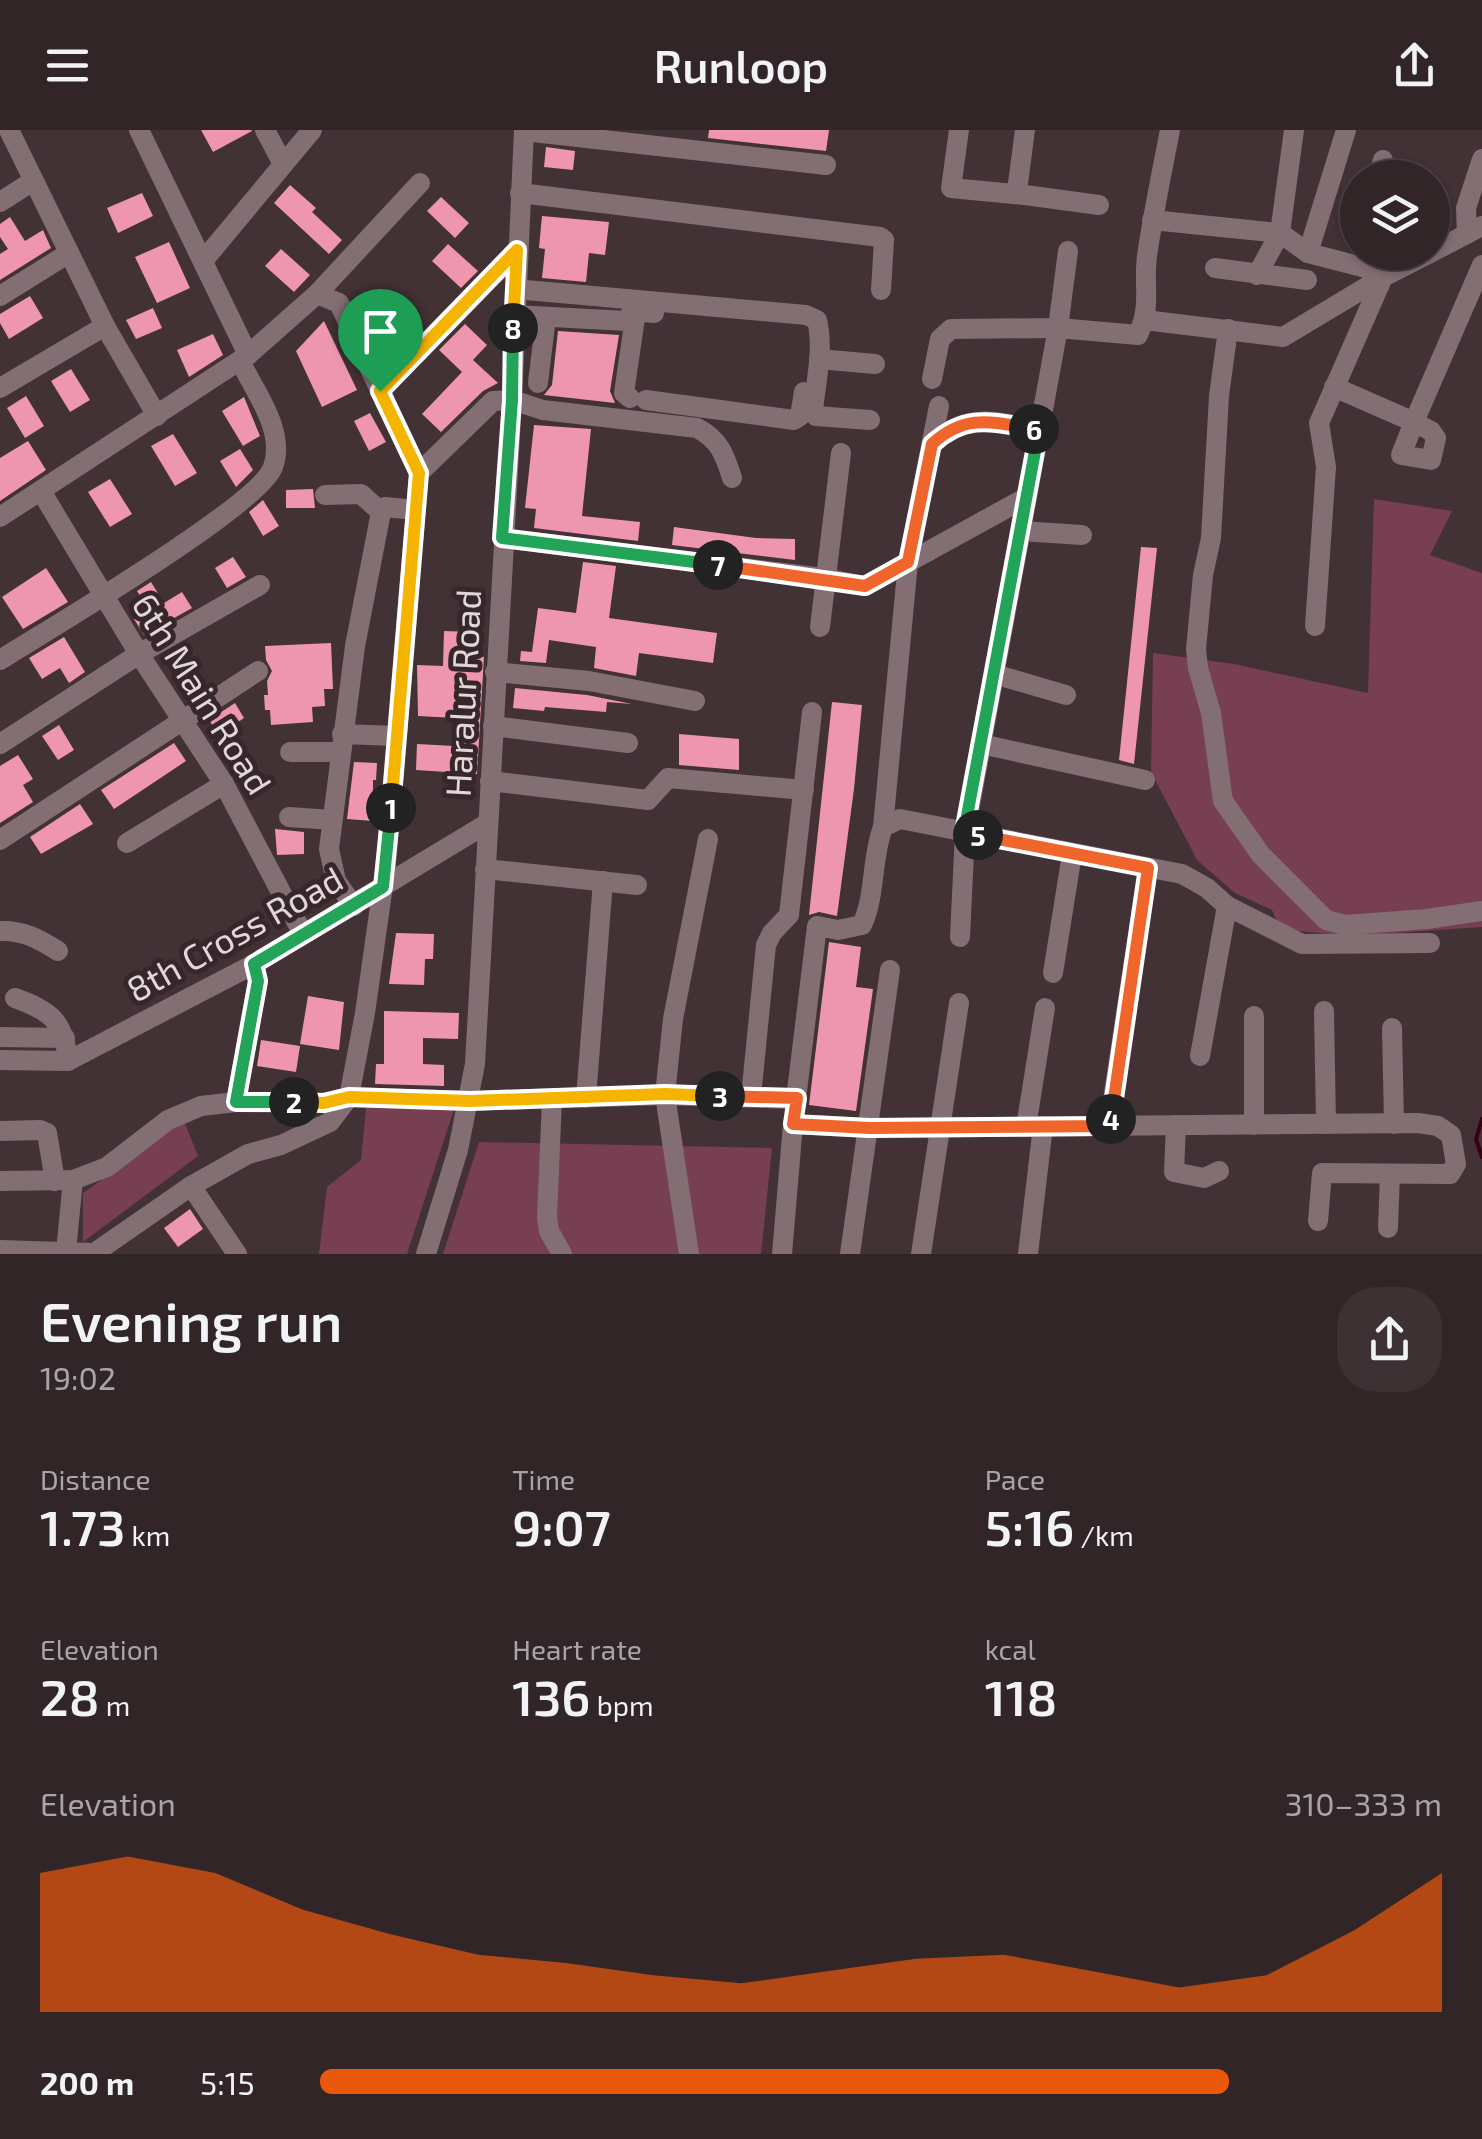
<!DOCTYPE html>
<meta charset="utf-8">
<style>
:root{--surface:#322528;--page:#3d3134;--text:#f1f3f6;--muted:#a8a5a8;--line:#4d4245;--accent:#ea580c}
body{margin:0;font-family:"Exo 2",sans-serif;background:var(--page);color:var(--text);height:100vh;display:flex;flex-direction:column;font-size:38px;white-space:nowrap}
*{box-sizing:border-box;margin:0}
p{font-size:32px;color:var(--muted)}
.icon{flex:none;width:55px;height:55px;fill:none;stroke:currentColor;stroke-width:2;stroke-linecap:round;stroke-linejoin:round}
.map{position:relative;height:1124px;overflow:hidden}
.details{display:flex;flex-direction:column;background:var(--surface);flex:1}
.details>*{flex:none}
.fabs{position:absolute;left:1340px;top:30px;display:grid;gap:20px}
.fabs a{display:grid;place-items:center;width:110px;height:110px;border-radius:50%;background:var(--surface);box-shadow:0 2px 8px #0004,0 0 0 2px var(--line);font-size:50px}
.pin{position:absolute;display:grid;place-items:center;width:85px;height:85px;color:#fff;margin:-102px -42px;border-radius:50% 50% 50% 0;rotate:-45deg;box-shadow:0 0 10px #0007}
.pin .icon{rotate:45deg}
.km{position:absolute;width:50px;height:50px;margin:-25px;border-radius:50%;background:#222;color:#fff;font-size:28px;line-height:50px;text-align:center}
.round{display:grid;place-items:center;flex:none;width:105px;height:105px;border-radius:40px;background:var(--page)}
.summary{display:flex;align-items:center;justify-content:space-between;height:170px;padding:0 40px}
h1{font-size:55px;font-weight:600;line-height:75px}
.figures{display:grid;grid-template-columns:repeat(3,1fr);gap:15px;height:170px;padding:10px 40px}
.figures div{display:grid;align-content:center}
.figures b{font-size:50px;font-weight:600}
.figures small{font-size:28px;font-weight:400}
.figures p{font-size:28px}
.chart{height:280px;padding:20px 40px}
.chart p{display:flex;justify-content:space-between}
.chart svg{width:100%;height:180px;margin-top:10px;fill:var(--accent);opacity:.7}
ul{padding:0 40px;list-style:none;font-size:32px}
li{display:grid;grid-template-columns:160px 120px 1fr;align-items:center;height:75px}
li i{height:25px;border-radius:12px;background:var(--accent)}
header{display:flex;justify-content:space-between;align-items:center;height:130px;padding:0 40px;background:var(--surface);font-size:45px;font-weight:600}
.map>svg:first-child{display:block}
.green{fill:#783e51}
.lines{fill:none;stroke-linecap:round;stroke-linejoin:round}
.stream{stroke:#370018;stroke-width:4}
.building{fill:#ee96b0}
.minor{stroke:#826e73;stroke-width:20}
.split-1-casing{stroke:#fff;stroke-width:20}
.split-2-casing{stroke:#fff;stroke-width:20}
.split-3-casing{stroke:#fff;stroke-width:20}
.split-4-casing{stroke:#fff;stroke-width:20}
.split-5-casing{stroke:#fff;stroke-width:20}
.split-6-casing{stroke:#fff;stroke-width:20}
.split-7-casing{stroke:#fff;stroke-width:20}
.split-8-casing{stroke:#fff;stroke-width:20}
.split-9-casing{stroke:#fff;stroke-width:20}
.split-1{stroke:#f5b400;stroke-width:12}
.split-2{stroke:#22a559;stroke-width:12}
.split-3{stroke:#f5b400;stroke-width:12}
.split-4{stroke:#f0652b;stroke-width:12}
.split-5{stroke:#f0652b;stroke-width:12}
.split-6{stroke:#22a559;stroke-width:12}
.split-7{stroke:#f0652b;stroke-width:12}
.split-8{stroke:#22a559;stroke-width:12}
.split-9{stroke:#f5b400;stroke-width:12}
.labels{text-anchor:middle;dominant-baseline:central;stroke-width:10;stroke-linejoin:round;paint-order:stroke}
.street-label{font-size:35px;fill:#e2d7da;stroke:#37272b}
</style>
<header><svg class="icon" aria-label="menu" viewBox="0 0 24 24"><path d="M4 6h16M4 12h16M4 18h16"/></svg>Runloop<svg class="icon" aria-label="share" viewBox="0 0 24 24"><path d="M12 15V3M7 8l5-5 5 5M5 13v7h14v-7"/></svg></header>
<div class="map">
<svg width="1482" height="1124" viewBox="0 0 1482 1124">
<rect width="100%" height="100%" fill="#423135"/>
<!-- green -->
<g class="green">
<path d="M 1374,369 L 1452,381 L 1430,425 L 1482,443 L 1482,797 L 1349,806 L 1280,799 L 1272,780 L 1235,763 L 1197,730 L 1151,642 L 1153,523 L 1234,534 L 1368,563 Z"/>
<path d="M 366,978 L 454,979 L 407,1124 L 319,1124 L 327,1057 L 361,1030 Z"/>
<path d="M 184,991 L 198,1026 L 83,1112 L 83,1063 Z"/>
<path d="M 479,1012 L 772,1018 L 761,1124 L 443,1124 Z"/>
</g>
<g class="lines">
<!-- stream -->
<path class="stream" d="M 1482,989 L 1476,1009 L 1482,1027"/>
</g>
<!-- building -->
<g class="building">
<path d="M 201,0 L 251,0 L 252,1 L 213,22 Z"/>
<path d="M 709,0 L 829,0 L 826,21 L 708,8 Z"/>
<path d="M 546,17 L 575,21 L 573,40 L 544,37 Z"/>
<path d="M 290,55 L 316,78 L 312,82 L 342,110 L 329,124 L 274,73 Z"/>
<path d="M 142,63 L 153,86 L 118,103 L 107,78 Z"/>
<path d="M 441,67 L 469,93 L 455,108 L 427,81 Z"/>
<path d="M 542,86 L 609,92 L 605,125 L 589,123 L 586,152 L 542,148 L 545,119 L 539,118 Z"/>
<path d="M 10,87 L 25,111 L 43,100 L 51,118 L 0,150 L 0,124 L 8,119 L 0,107 L 0,94 Z"/>
<path d="M 169,112 L 190,158 L 157,173 L 135,127 Z"/>
<path d="M 448,114 L 478,141 L 461,158 L 432,131 Z"/>
<path d="M 281,119 L 310,145 L 294,162 L 265,136 Z"/>
<path d="M 30,166 L 43,188 L 9,209 L 0,193 L 0,184 Z"/>
<path d="M 153,178 L 162,198 L 136,209 L 126,190 Z"/>
<path d="M 324,191 L 357,260 L 322,277 L 296,221 Z"/>
<path d="M 465,194 L 487,215 L 473,230 L 498,253 L 483,261 L 441,302 L 422,284 L 462,242 L 439,220 Z"/>
<path d="M 558,201 L 619,205 L 610,261 L 615,273 L 544,265 L 552,255 Z"/>
<path d="M 213,204 L 223,225 L 189,247 L 177,220 Z"/>
<path d="M 71,239 L 90,270 L 70,282 L 51,251 Z"/>
<path d="M 26,266 L 44,296 L 25,308 L 7,278 Z"/>
<path d="M 244,267 L 260,306 L 243,316 L 222,281 Z"/>
<path d="M 370,283 L 386,312 L 369,321 L 354,291 Z"/>
<path d="M 534,295 L 591,299 L 582,386 L 640,392 L 638,411 L 534,398 L 536,379 L 525,378 Z"/>
<path d="M 173,304 L 197,343 L 175,356 L 151,316 Z"/>
<path d="M 28,311 L 46,340 L 0,371 L 0,328 Z"/>
<path d="M 240,319 L 253,340 L 236,357 L 220,331 Z"/>
<path d="M 110,349 L 132,384 L 110,397 L 88,362 Z"/>
<path d="M 313,359 L 315,378 L 286,378 L 286,360 Z"/>
<path d="M 263,370 L 279,396 L 263,406 L 249,382 Z"/>
<path d="M 674,397 L 756,408 L 795,409 L 795,430 L 672,415 Z"/>
<path d="M 1141,417 L 1157,418 L 1134,634 L 1119,630 Z"/>
<path d="M 233,427 L 246,447 L 227,458 L 215,438 Z"/>
<path d="M 583,432 L 616,436 L 609,488 L 717,503 L 713,533 L 639,523 L 636,546 L 594,538 L 596,517 L 549,510 L 546,533 L 520,531 L 521,521 L 532,522 L 538,478 L 576,483 Z"/>
<path d="M 46,438 L 68,472 L 23,499 L 2,467 Z"/>
<path d="M 151,452 L 164,473 L 182,462 L 192,478 L 144,505 L 134,489 L 149,480 L 137,461 Z"/>
<path d="M 444,501 L 474,502 L 473,526 L 484,527 L 477,644 L 416,640 L 417,614 L 454,616 L 456,588 L 418,586 L 417,535 L 443,536 Z"/>
<path d="M 64,507 L 85,542 L 69,553 L 60,538 L 42,549 L 29,528 Z"/>
<path d="M 331,513 L 333,559 L 324,559 L 325,576 L 312,577 L 313,592 L 271,595 L 270,580 L 265,580 L 264,565 L 268,565 L 267,551 L 272,541 L 266,530 L 265,516 Z"/>
<path d="M 515,558 L 587,565 L 632,574 L 607,572 L 606,582 L 545,577 L 544,581 L 513,578 Z"/>
<path d="M 832,572 L 862,575 L 854,659 L 837,786 L 819,782 L 809,785 Z"/>
<path d="M 235,573 L 244,588 L 219,605 L 209,590 Z"/>
<path d="M 59,595 L 74,620 L 58,630 L 42,606 Z"/>
<path d="M 679,604 L 739,609 L 739,640 L 679,635 Z"/>
<path d="M 174,613 L 186,631 L 114,679 L 101,660 Z"/>
<path d="M 18,625 L 33,649 L 23,655 L 33,672 L 0,693 L 0,636 Z"/>
<path d="M 354,632 L 377,633 L 376,650 L 373,650 L 373,691 L 347,689 Z"/>
<path d="M 80,674 L 93,694 L 41,724 L 30,707 Z"/>
<path d="M 275,699 L 304,702 L 304,724 L 277,725 Z"/>
<path d="M 396,803 L 434,804 L 433,829 L 425,829 L 424,855 L 389,854 Z"/>
<path d="M 829,812 L 861,817 L 856,857 L 873,859 L 856,981 L 809,975 Z"/>
<path d="M 308,866 L 344,872 L 339,920 L 300,914 Z"/>
<path d="M 384,881 L 459,883 L 458,909 L 423,908 L 423,934 L 444,935 L 444,956 L 375,954 L 376,934 L 384,934 Z"/>
<path d="M 261,910 L 300,916 L 296,942 L 257,936 Z"/>
<path d="M 190,1079 L 203,1099 L 178,1117 L 164,1098 Z"/>
</g>
<g class="lines">
<!-- minor -->
<g class="minor">
<path d="M 9,0 L 105,196 L 157,286"/>
<path d="M 139,0 L 248,225"/>
<path d="M 265,0 L 283,34"/>
<path d="M 959,0 L 951,58 L 1025,65"/>
<path d="M 1025,0 L 1017,61 L 1025,65 L 1099,75"/>
<path d="M 1294,0 L 1280,103 L 1308,123 L 1370,139 L 1383,147"/>
<path d="M 524,1 L 826,35"/>
<path d="M 1378,48 L 1383,30"/>
<path d="M 520,63 L 880,107 L 884,110 L 881,160"/>
<path d="M 0,72 L 33,51"/>
<path d="M 1152,90 L 1280,103 L 1257,145"/>
<path d="M 1467,104 L 1466,78 L 1482,29"/>
<path d="M 1432,122 L 1482,96"/>
<path d="M 1308,123 L 1346,0"/>
<path d="M 203,131 L 312,0"/>
<path d="M 1215,138 L 1307,150"/>
<path d="M 515,159 L 806,185 L 817,190 C 824,219 816,251 813,280 L 816,286 L 870,290"/>
<path d="M 317,164 L 420,53"/>
<path d="M 0,166 L 69,123"/>
<path d="M 514,185 L 627,191 L 632,181 L 654,183"/>
<path d="M 1145,190 L 1283,207 L 1383,147 L 1432,122"/>
<path d="M 1228,199 L 1219,266 L 1211,408 L 1203,445 L 1196,519 L 1198,538 L 1211,583 L 1223,671 L 1261,725 L 1326,790 L 1345,795 L 1427,789 L 1482,781"/>
<path d="M 819,229 L 875,234"/>
<path d="M 932,249 L 940,209 L 951,199 L 1058,198 L 1068,121"/>
<path d="M 538,253 L 546,187"/>
<path d="M 1334,257 L 1414,292 L 1482,135"/>
<path d="M 0,258 L 105,196"/>
<path d="M 380,261 L 517,121"/>
<path d="M 630,268 L 624,263 L 636,181"/>
<path d="M 646,270 L 794,290 L 800,286 L 804,262"/>
<path d="M 1414,292 L 1431,301 L 1436,308 L 1431,330 L 1401,325 Z"/>
<path d="M 932,314 C 968,281 996,292 1039,300"/>
<path d="M 419,343 L 493,271 L 512,270 L 543,280 L 697,298 C 719,309 725,325 732,348"/>
<path d="M 41,361 L 139,524 L 224,654 L 303,804"/>
<path d="M 325,365 L 361,364 L 381,382"/>
<path d="M 0,387 L 248,225 L 317,164 L 339,173 L 419,343 L 386,734 L 365,883 L 349,967 L 330,992 L 281,1015 L 248,1024 L 191,1056 L 93,1124"/>
<path d="M 1021,401 L 1082,405"/>
<path d="M 502,408 L 824,448 L 865,456 L 1027,367 L 1058,198 L 1138,205 C 1152,174 1143,157 1147,126 C 1153,84 1162,42 1170,0"/>
<path d="M 1315,496 L 1326,337 L 1319,293 L 1383,147"/>
<path d="M 820,497 L 841,323"/>
<path d="M 0,530 C 46,501 260,375 273,337 C 286,301 255,262 240,231"/>
<path d="M 495,542 L 589,551 L 695,571"/>
<path d="M 994,544 L 1066,565"/>
<path d="M 493,596 L 628,613"/>
<path d="M 342,604 L 396,606"/>
<path d="M 0,614 L 139,524 L 260,455"/>
<path d="M 981,614 L 1145,650"/>
<path d="M 290,622 L 340,622"/>
<path d="M 490,651 L 648,670 L 668,648 L 804,660"/>
<path d="M 289,687 L 332,690"/>
<path d="M 883,697 L 908,432 L 939,276"/>
<path d="M 0,710 L 258,541"/>
<path d="M 127,713 L 224,654"/>
<path d="M 485,739 L 637,755"/>
<path d="M 354,776 L 336,751 L 329,719 L 355,516 L 381,382 L 385,377 L 415,380"/>
<path d="M 1227,776 L 1302,814 L 1430,813"/>
<path d="M 0,801 C 23,800 39,809 58,821"/>
<path d="M 960,807 L 965,702 L 1027,367"/>
<path d="M 254,834 L 258,851 L 236,972 L 324,973 L 349,967 L 470,971 L 665,965 L 797,969"/>
<path d="M 1053,843 L 1072,724"/>
<path d="M 15,868 C 51,881 64,891 68,931"/>
<path d="M 1324,881 L 1326,994"/>
<path d="M 1254,886 L 1254,995"/>
<path d="M 1392,898 L 1394,994"/>
<path d="M 0,907 L 65,908"/>
<path d="M 0,930 L 68,931 L 254,834 L 488,693"/>
<path d="M 751,967 L 766,815 L 772,803 L 789,785 L 812,582"/>
<path d="M 586,968 L 603,751"/>
<path d="M 552,969 L 547,1087 L 549,1101 L 562,1124"/>
<path d="M 793,994 L 869,998 L 1418,993 L 1438,996 L 1451,1005 L 1456,1034 L 1450,1044 L 1322,1043 L 1318,1091"/>
<path d="M 1176,995 L 1174,1042 L 1204,1048 L 1219,1041"/>
<path d="M 1109,996 L 1148,738"/>
<path d="M 1026,997 L 1045,878"/>
<path d="M 0,1001 L 40,1000 L 47,1003 L 55,1051"/>
<path d="M 0,1051 L 73,1050 L 107,1037 L 168,990 L 201,976 L 236,972"/>
<path d="M 191,1056 L 237,1124"/>
<path d="M 1388,1098 L 1390,1044"/>
<path d="M 0,1120 L 94,1123"/>
<path d="M 66,1121 L 73,1050"/>
<path d="M 426,1124 L 458,1020 L 475,934 L 512,270 L 524,0"/>
<path d="M 689,1124 L 665,965 L 673,889 L 708,709"/>
<path d="M 782,1124 L 793,994 L 817,796 L 838,800 L 862,795 C 876,765 871,729 883,697 L 900,689 L 1182,744 L 1207,758 L 1227,776 L 1200,926"/>
<path d="M 850,1124 L 890,840"/>
<path d="M 921,1124 L 959,873"/>
<path d="M 1028,1124 L 1043,996"/>
</g>
</g>
<g class="lines">
<!-- split-1 casing -->
<g class="split-1-casing">
<path id="split-1" d="M 380,261 L 419,343 L 391,678"/>
</g>
<!-- split-2 casing -->
<g class="split-2-casing">
<path id="split-2" d="M 294,972 L 236,972 L 258,851 L 254,834 L 383,757 L 391,678"/>
</g>
<!-- split-3 casing -->
<g class="split-3-casing">
<path id="split-3" d="M 294,972 L 324,973 L 349,967 L 470,971 L 665,964 L 720,966"/>
</g>
<!-- split-4 casing -->
<g class="split-4-casing">
<path id="split-4" d="M 720,966 L 797,968 L 793,994 L 869,998 L 1110,996 L 1111,989"/>
</g>
<!-- split-5 casing -->
<g class="split-5-casing">
<path id="split-5" d="M 978,705 L 1148,738 L 1111,989"/>
</g>
<!-- split-6 casing -->
<g class="split-6-casing">
<path id="split-6" d="M 978,705 L 964,702 L 1039,300 L 1034,299"/>
</g>
<!-- split-7 casing -->
<g class="split-7-casing">
<path id="split-7" d="M 718,435 L 865,456 L 908,432 L 932,314 C 966,283 992,292 1034,299"/>
</g>
<!-- split-8 casing -->
<g class="split-8-casing">
<path id="split-8" d="M 513,198 L 512,270 L 502,408 L 718,435"/>
</g>
<!-- split-9 casing -->
<g class="split-9-casing">
<path id="split-9" d="M 380,261 L 517,120 L 513,198"/>
</g>
<!-- split-1 -->
<use href="#split-1" class="split-1"/>
<!-- split-2 -->
<use href="#split-2" class="split-2"/>
<!-- split-3 -->
<use href="#split-3" class="split-3"/>
<!-- split-4 -->
<use href="#split-4" class="split-4"/>
<!-- split-5 -->
<use href="#split-5" class="split-5"/>
<!-- split-6 -->
<use href="#split-6" class="split-6"/>
<!-- split-7 -->
<use href="#split-7" class="split-7"/>
<!-- split-8 -->
<use href="#split-8" class="split-8"/>
<!-- split-9 -->
<use href="#split-9" class="split-9"/>
</g>
<g class="labels">
<!-- street labels -->
<g class="street-label">
<text transform="translate(203 563) rotate(58)">6th Main Road</text>
<text transform="translate(462 563) rotate(-87)">Haralur Road</text>
<text transform="translate(234 803) rotate(-29)">8th Cross Road</text>
</g>
</g>
</svg>
<div class="fabs">
<a><svg class="icon" aria-label="layers" viewBox="0 0 24 24"><path d="M12 4l9 5-9 5-9-5zM3 14l9 5 9-5"/></svg></a>
</div>
<div class="pin" style="left:380px;top:261px;background:#1e9e55"><svg class="icon" aria-label="arrive" viewBox="0 0 24 24"><path d="M6 21V4h12l-3 4 3 4H6"/></svg></div>
<b class="km" style="left:391px;top:678px">1</b>
<b class="km" style="left:294px;top:972px">2</b>
<b class="km" style="left:720px;top:966px">3</b>
<b class="km" style="left:1111px;top:989px">4</b>
<b class="km" style="left:978px;top:705px">5</b>
<b class="km" style="left:1034px;top:299px">6</b>
<b class="km" style="left:718px;top:435px">7</b>
<b class="km" style="left:513px;top:198px">8</b>
</div>
<section class="details">
<div class="summary"><div><h1>Evening run</h1><p>19:02</p></div><a class="round"><svg class="icon" aria-label="share" viewBox="0 0 24 24"><path d="M12 15V3M7 8l5-5 5 5M5 13v7h14v-7"/></svg></a></div>
<div class="figures">
<div><p>Distance</p><b>1.73<small> km</small></b></div>
<div><p>Time</p><b>9:07</b></div>
<div><p>Pace</p><b>5:16<small> /km</small></b></div>
</div>
<div class="figures">
<div><p>Elevation</p><b>28<small> m</small></b></div>
<div><p>Heart rate</p><b>136<small> bpm</small></b></div>
<div><p>kcal</p><b>118</b></div>
</div>
<div class="chart"><p><span>Elevation</span>310–333 m</p>
<svg viewBox="0 0 160 44" preserveAspectRatio="none"><path d="M0 44V10L10 6L20 10L30 19L40 25L50 30L60 32L70 35L80 37L90 34L100 31L110 30L120 34L130 38L140 35L150 24L160 10V44z"/></svg>
</div>
<ul>
<li><b>200 m</b>5:15<i style="width:81%"></i></li>
</ul>
</section>
